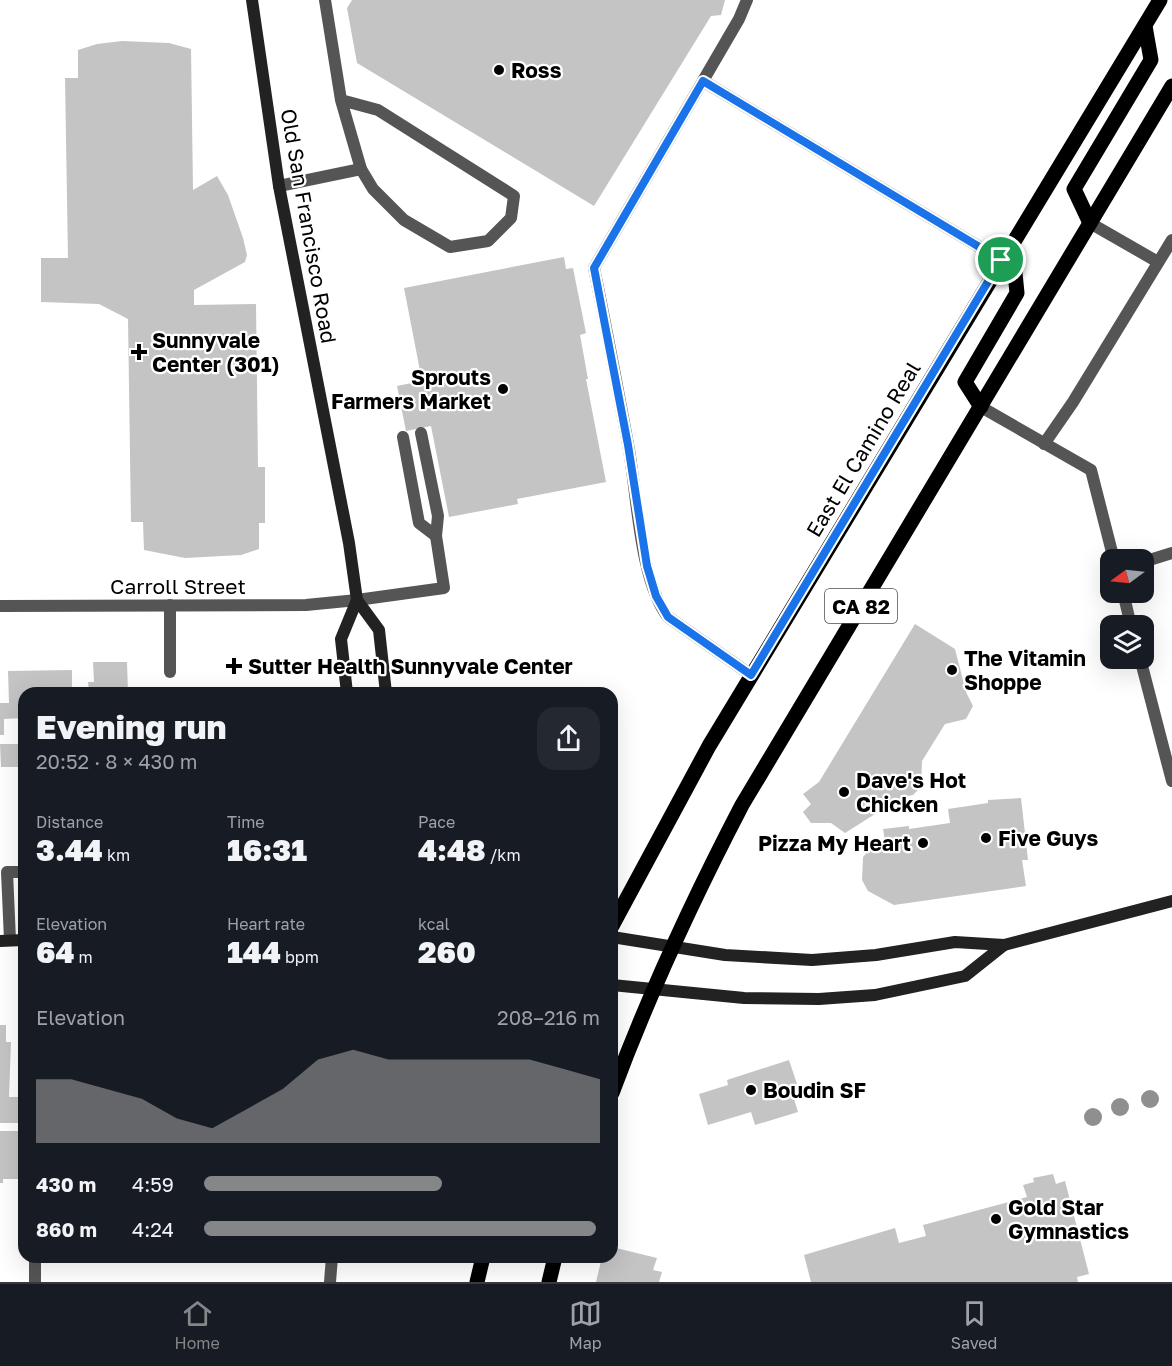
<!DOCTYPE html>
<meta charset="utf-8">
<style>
:root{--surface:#171b24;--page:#242831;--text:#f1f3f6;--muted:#9ea1a6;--line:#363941;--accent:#858687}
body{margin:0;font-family:"Golos Text",sans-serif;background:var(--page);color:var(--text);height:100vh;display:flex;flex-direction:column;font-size:22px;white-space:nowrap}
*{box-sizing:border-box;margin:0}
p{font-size:20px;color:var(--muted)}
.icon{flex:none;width:33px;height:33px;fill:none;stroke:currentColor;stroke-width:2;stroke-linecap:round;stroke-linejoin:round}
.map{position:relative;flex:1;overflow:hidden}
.sheet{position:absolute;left:18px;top:687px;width:600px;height:576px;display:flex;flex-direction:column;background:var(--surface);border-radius:18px;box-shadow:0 6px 24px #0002}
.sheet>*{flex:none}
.needle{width:39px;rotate:255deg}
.controls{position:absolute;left:1100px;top:549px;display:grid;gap:12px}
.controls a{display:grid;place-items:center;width:54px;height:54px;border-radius:12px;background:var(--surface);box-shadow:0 6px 24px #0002;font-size:30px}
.pin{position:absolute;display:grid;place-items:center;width:51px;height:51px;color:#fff;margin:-26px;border:3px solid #fff;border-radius:50%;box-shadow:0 2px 6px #0007}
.round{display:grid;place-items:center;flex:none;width:63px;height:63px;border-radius:18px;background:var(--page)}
.head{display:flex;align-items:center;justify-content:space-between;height:102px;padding:0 18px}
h1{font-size:33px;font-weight:800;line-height:45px}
.metrics{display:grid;grid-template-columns:repeat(3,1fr);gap:9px;height:102px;padding:6px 18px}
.metrics div{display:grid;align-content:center}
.metrics b{font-size:30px;font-weight:800}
.metrics small{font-size:16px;font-weight:400}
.metrics p{font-size:16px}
.chart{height:168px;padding:12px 18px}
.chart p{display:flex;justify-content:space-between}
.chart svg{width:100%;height:108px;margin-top:6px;fill:var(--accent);opacity:.7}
ul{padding:0 18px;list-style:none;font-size:20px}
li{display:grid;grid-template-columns:96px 72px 1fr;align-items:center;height:45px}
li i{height:15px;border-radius:8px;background:var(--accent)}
.tab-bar{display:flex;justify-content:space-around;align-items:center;height:84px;border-top:2px solid var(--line);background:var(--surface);font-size:16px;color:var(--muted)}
.tab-bar a{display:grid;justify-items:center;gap:3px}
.tab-bar .selected{color:var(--accent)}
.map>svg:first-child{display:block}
.building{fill:#c4c4c4}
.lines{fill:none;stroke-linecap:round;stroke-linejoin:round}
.service{stroke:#555;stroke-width:12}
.minor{stroke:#555;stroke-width:12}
.secondary{stroke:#222;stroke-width:12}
.primary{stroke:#000;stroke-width:15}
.tree{fill:#8f8f8f}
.route-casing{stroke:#fff;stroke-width:12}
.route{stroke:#1a73e8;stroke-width:8}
.poi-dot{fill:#000;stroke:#fff;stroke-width:2}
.labels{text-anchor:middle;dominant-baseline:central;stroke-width:4.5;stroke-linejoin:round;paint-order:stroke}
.shield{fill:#fff;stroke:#4c4c4c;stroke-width:1.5}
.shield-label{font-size:20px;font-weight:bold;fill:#000}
.poi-label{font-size:21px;font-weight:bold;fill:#000;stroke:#fff;text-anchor:start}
.street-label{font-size:21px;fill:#000;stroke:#fff}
</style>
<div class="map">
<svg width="1172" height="1282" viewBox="0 0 1172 1282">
<rect width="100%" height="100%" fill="#fff"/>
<!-- building -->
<g class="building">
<path d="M 352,0 L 725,0 L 721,15 L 711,16 L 594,206 L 357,63 L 347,8 Z"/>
<path d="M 122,41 L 169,43 L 191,49 L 193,190 L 217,176 L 228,195 L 243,238 L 247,255 L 245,262 L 194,290 L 194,305 L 256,304 L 258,467 L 265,467 L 265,523 L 259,523 L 259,549 L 241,555 L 185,558 L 144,550 L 143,522 L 131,522 L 128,319 L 99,304 L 41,302 L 41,258 L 68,258 L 65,78 L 78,78 L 78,50 L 97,44 Z"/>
<path d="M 564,257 L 566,269 L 573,268 L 586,333 L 580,335 L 588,379 L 586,379 L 606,482 L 517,499 L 518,504 L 449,517 L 431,426 L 406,431 L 397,386 L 422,381 L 404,288 Z"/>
<path d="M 915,624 L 955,649 L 966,692 L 973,706 L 966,719 L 945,724 L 922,761 L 921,787 L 913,795 L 902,797 L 845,833 L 831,823 L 811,823 L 803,812 L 811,804 L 803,794 L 819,782 Z"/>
<path d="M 93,662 L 127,662 L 128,693 L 89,693 L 88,682 L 94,682 Z"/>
<path d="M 72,670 L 72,693 L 24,693 L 24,718 L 4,719 L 4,735 L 0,735 L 0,703 L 9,703 L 8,671 Z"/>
<path d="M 0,744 L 24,744 L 24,767 L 1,767 Z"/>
<path d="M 1021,798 L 1028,860 L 1022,860 L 1026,886 L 894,905 L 868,891 L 862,880 L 863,857 L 870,849 L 885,841 L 883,829 L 909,826 L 909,829 L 950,823 L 948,809 L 988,803 L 988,800 Z"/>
<path d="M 0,1025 L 6,1025 L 6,1042 L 11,1042 L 9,1097 L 24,1097 L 24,1123 L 0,1123 Z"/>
<path d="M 789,1060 L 797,1084 L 790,1086 L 798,1112 L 755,1125 L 751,1112 L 708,1125 L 699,1094 L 728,1085 L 727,1080 Z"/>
<path d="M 0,1131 L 24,1131 L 24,1179 L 3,1179 L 3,1183 L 0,1183 Z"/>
<path d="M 1053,1174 L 1056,1184 L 1065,1181 L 1089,1274 L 1077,1277 L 1078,1282 L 811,1282 L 804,1255 L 895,1228 L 899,1243 L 926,1236 L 923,1225 L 1027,1197 L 1023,1185 L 1034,1182 L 1033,1178 Z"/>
<path d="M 612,1247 L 657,1258 L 653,1270 L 662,1272 L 659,1282 L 596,1282 L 602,1257 L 612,1257 Z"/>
</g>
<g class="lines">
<!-- service -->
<g class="service">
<path d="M 325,0 L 341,100 L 378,110 L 514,196 L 511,218 L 488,241 L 450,247 L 404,220 L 373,189 L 361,169 L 341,100"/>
<path d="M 747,0 L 739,19 L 594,268 C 606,326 617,385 628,444 C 637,491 639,580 668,617 L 751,675"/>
<path d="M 703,81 L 1001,260"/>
<path d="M 279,186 L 361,169"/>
<path d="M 1090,223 L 1158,262"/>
<path d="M 981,407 L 1091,470 L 1114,560"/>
<path d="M 403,437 L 419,523 L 436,536"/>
<path d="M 1044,444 L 1073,402 L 1172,240"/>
<path d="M 1143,562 L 1172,553"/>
<path d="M 1123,592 L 1131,626"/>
<path d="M 357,600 L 444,588 L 436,536 L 438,516 L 421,433"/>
<path d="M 170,605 L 170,672"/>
<path d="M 1140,658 L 1172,781"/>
<path d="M 10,940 L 7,872 L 24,872"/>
<path d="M 35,1257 L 35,1282"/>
<path d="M 330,1282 L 332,1257"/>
</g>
<!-- minor -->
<path class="minor" d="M 0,606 L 306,605 L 357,600"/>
<!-- secondary -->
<g class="secondary">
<path d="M 252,0 L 279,186 L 349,543 L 357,600 L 341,639 L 347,693"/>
<path d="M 357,600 L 379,630 L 386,693"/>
<path d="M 612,937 L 725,955 L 812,960 L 876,955 L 955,942 L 1004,945 L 1172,901"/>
<path d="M 0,941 L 24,940"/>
<path d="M 612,985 L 744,998 L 819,999 L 875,995 L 965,976 L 1004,945"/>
</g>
<!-- primary -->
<g class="primary">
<path d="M 1090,223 L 1074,189 L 1151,60 L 1145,26"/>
<path d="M 981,407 L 965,382 L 1017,293 L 1015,273 L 1001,260"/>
<path d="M 612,926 L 709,746 L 1160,0"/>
<path d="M 612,1093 C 649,994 693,899 742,805 L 1172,86"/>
<path d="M 477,1282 L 483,1257"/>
<path d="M 549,1282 L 555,1257"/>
</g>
</g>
<!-- trees -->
<g class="tree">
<circle cx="1150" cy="1099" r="9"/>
<circle cx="1120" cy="1107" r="9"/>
<circle cx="1093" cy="1117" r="9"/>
</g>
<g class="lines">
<!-- route casing -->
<g class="route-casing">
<path id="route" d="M 703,81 L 1001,260 L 751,675 L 668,617 L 656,596 L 647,566 L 628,445 L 594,268 Z"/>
</g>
<!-- route -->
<use href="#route" class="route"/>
</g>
<!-- markers -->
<g class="poi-dot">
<circle cx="499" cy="70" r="6"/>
<path d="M136 343h6v6h6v6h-6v6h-6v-6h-6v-6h6z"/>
<circle cx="503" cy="389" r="6"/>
<path d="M231 657h6v6h6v6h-6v6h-6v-6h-6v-6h6z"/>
<circle cx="952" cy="670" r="6"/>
<circle cx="844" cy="792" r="6"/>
<circle cx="986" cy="838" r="6"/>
<circle cx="923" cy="843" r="6"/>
<circle cx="751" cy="1090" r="6"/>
<circle cx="996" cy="1219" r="6"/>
</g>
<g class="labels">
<!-- shield labels -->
<rect class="shield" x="825" y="589" width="72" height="34" rx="4.5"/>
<g class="shield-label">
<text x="861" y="606">CA 82</text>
</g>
<!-- poi labels -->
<g class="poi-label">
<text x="511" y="70">Ross</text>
<text x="152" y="340">Sunnyvale<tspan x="152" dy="24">Center (301)</tspan></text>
<text x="491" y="377" text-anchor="end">Sprouts<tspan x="491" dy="24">Farmers Market</tspan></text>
<text x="964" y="658">The Vitamin<tspan x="964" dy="24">Shoppe</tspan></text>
<text x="248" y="666">Sutter Health Sunnyvale Center</text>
<text x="856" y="780">Dave's Hot<tspan x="856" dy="24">Chicken</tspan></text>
<text x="998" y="838">Five Guys</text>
<text x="911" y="843" text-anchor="end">Pizza My Heart</text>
<text x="763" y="1090">Boudin SF</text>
<text x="1008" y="1207">Gold Star<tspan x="1008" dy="24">Gymnastics</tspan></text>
</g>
<!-- street labels -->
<g class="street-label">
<text transform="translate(309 226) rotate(80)">Old San Francisco Road</text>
<text transform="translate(863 449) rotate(-59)">East El Camino Real</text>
<text x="178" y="586">Carroll Street</text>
</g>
</g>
</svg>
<div class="controls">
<a><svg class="needle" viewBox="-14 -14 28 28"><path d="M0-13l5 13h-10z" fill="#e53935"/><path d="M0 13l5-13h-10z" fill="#9ea1a6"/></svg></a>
<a><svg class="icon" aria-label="layers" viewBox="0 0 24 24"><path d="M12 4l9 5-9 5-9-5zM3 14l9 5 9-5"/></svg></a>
</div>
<div class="pin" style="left:1001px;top:260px;background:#1e9e55"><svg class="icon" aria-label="arrive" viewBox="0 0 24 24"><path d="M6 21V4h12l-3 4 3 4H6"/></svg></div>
<section class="sheet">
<div class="head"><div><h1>Evening run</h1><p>20:52 · 8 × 430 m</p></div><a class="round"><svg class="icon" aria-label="share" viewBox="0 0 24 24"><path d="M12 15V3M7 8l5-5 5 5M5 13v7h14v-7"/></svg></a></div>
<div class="metrics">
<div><p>Distance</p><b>3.44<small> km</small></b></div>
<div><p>Time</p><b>16:31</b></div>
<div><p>Pace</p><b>4:48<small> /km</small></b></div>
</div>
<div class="metrics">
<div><p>Elevation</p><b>64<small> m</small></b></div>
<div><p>Heart rate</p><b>144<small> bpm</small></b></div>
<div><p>kcal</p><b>260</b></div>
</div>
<div class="chart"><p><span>Elevation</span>208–216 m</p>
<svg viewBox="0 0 160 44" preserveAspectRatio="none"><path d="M0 44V18L10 18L20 22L30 26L40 34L50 38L60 30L70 22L80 10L90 6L100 10L110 10L120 10L130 10L140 10L150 14L160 18V44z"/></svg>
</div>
<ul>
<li><b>430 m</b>4:59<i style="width:60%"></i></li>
<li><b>860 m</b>4:24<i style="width:99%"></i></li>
</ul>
</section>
</div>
<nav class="tab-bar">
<a class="selected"><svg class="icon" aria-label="home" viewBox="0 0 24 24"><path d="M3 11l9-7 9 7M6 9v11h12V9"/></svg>Home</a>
<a><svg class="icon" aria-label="map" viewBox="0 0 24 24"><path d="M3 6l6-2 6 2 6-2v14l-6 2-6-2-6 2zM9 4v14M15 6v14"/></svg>Map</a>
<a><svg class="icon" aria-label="saved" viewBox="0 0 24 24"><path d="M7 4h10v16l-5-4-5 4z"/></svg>Saved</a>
</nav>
